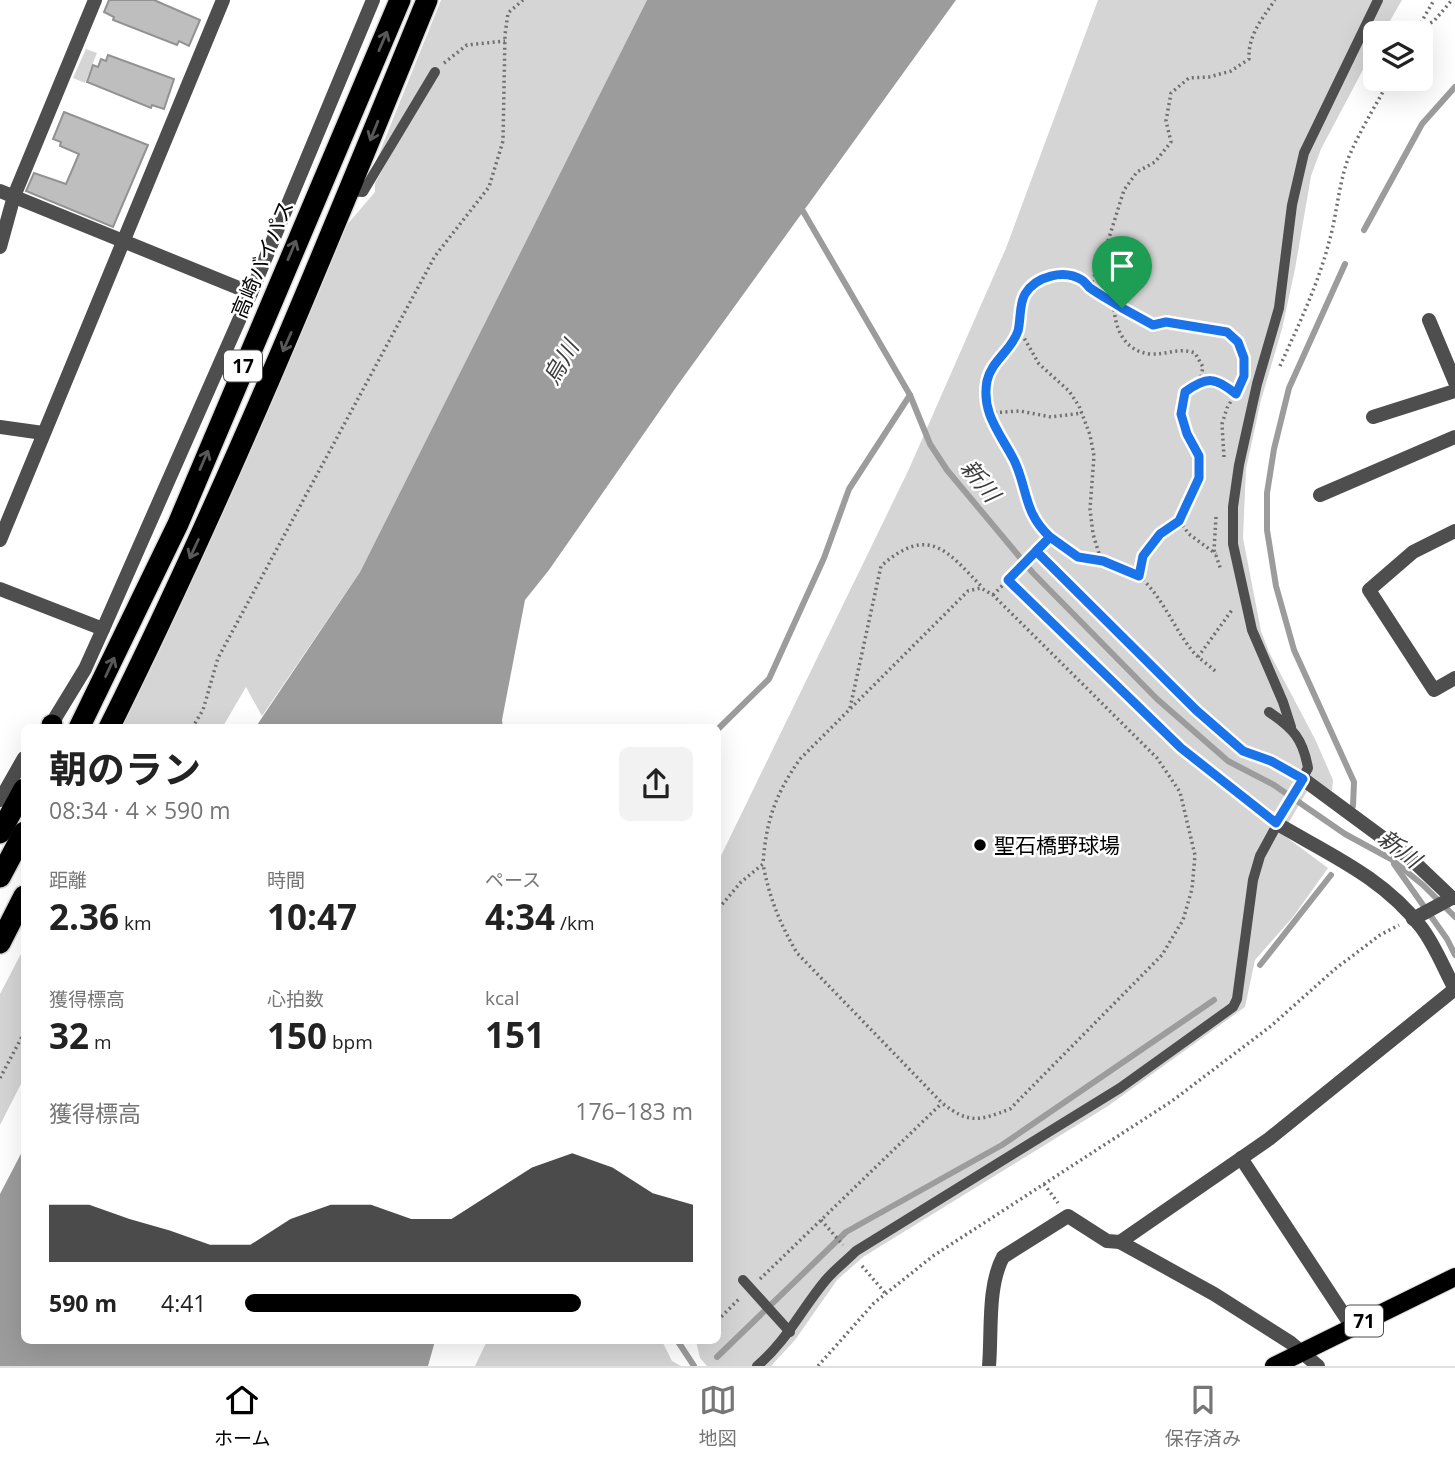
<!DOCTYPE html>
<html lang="ja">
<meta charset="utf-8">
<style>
:root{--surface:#fff;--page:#f2f2f2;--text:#222;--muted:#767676;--line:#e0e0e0;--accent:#000}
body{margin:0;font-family:"Open Sans","Noto Sans JP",sans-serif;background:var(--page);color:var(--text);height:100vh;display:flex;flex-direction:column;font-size:26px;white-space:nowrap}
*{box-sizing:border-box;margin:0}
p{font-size:23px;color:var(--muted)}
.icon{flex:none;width:38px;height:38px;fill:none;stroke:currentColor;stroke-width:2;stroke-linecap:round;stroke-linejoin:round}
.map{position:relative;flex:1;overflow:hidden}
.details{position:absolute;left:21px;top:724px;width:700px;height:620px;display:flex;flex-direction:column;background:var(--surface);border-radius:10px;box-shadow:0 7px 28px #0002}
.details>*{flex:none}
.buttons{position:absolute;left:1363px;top:21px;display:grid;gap:14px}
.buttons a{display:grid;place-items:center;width:70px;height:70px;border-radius:10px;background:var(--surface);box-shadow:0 7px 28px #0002;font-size:35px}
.pin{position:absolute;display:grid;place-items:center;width:60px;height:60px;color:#fff;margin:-72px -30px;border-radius:50% 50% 50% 0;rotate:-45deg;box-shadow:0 0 7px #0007}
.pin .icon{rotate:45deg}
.round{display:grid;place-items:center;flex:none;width:74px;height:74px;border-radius:10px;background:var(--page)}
.summary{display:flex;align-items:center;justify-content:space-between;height:119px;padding:0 28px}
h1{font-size:38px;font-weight:700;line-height:52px}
.metrics{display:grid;grid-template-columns:repeat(3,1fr);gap:10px;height:119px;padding:7px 28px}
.metrics div{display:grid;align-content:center}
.metrics b{font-size:35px;font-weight:700}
.metrics small{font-size:19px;font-weight:400}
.metrics p{font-size:19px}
.chart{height:196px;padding:14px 28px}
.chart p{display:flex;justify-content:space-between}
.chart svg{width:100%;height:126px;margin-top:7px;fill:var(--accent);opacity:.7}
ul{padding:0 28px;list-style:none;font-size:23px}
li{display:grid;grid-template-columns:112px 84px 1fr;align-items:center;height:52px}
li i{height:18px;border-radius:9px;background:var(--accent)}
.tab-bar{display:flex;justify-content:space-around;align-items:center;height:98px;border-top:2px solid var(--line);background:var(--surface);font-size:19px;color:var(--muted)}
.tab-bar a{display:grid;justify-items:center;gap:4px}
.tab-bar .current{color:var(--accent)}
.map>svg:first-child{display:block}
.green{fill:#d5d5d5}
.water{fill:#9c9c9c}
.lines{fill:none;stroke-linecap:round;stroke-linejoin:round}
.stream{stroke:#9c9c9c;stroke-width:6}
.building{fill:#bebebe;stroke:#929292;stroke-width:2}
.primary-casing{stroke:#dbdbdb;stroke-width:20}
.highway-casing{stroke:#dbdbdb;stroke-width:24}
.path{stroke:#707070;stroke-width:3.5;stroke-dasharray:2 3.5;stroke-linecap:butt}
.lane{stroke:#4e4e4e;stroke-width:10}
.street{stroke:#4e4e4e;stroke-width:14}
.primary{stroke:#000;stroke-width:18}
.highway{stroke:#000;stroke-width:21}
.oneway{stroke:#595959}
.route-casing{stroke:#fff;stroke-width:14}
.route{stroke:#1a73e8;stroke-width:9}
.poi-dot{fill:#000;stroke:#fff;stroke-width:2.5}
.labels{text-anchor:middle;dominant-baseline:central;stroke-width:5;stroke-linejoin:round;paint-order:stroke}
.shield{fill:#fff;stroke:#4c4c4c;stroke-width:2}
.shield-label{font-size:19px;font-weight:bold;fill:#000}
.street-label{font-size:21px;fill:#000;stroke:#fff}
.poi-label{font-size:21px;fill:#000;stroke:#fff;text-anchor:start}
.water-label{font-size:23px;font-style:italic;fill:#3d3d3d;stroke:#fff}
</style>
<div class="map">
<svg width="1455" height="1366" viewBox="0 0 1455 1366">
<rect width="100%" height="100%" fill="#fff"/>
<!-- green -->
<g class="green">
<path d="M 441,0 L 647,0 L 360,572 L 262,716 L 246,687 L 222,728 L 119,728 L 346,226 L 375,192 L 375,183 L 413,116 L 374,166 Z"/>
<path d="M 1098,0 L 1402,0 L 1383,33 L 1376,33 L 1375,47 L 1321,149 L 1311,176 L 1295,269 L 1282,329 L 1261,400 L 1246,469 L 1243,538 L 1261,631 L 1269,652 L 1315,739 L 1333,780 L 1332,791 L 1313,781 L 1282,834 L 1328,868 L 1293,917 L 1255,960 L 1245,1007 L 1108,1106 L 863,1257 L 837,1280 L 795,1340 L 771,1366 L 707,1366 L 700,1358 L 696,1341 L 718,1340 L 718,862 L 909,469 L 1006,248 Z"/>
<path d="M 86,49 L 97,53 L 85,83 L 73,78 Z"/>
<path d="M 24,948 L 24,1078 L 0,1125 L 0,994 Z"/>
<path d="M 487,1341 L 662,1341 L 672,1361 L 681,1366 L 475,1366 Z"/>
</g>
<!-- water -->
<g class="water">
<path d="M 647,0 L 956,0 L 677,386 L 549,570 L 525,600 L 502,720 L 503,728 L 255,728 L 360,572 Z"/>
<path d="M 24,1148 L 24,1340 L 435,1341 L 428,1366 L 0,1366 L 0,1194 Z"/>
</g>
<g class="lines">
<!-- stream -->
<g class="stream">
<path d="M 800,206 L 910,395 L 930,444 L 947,470 L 1033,573 L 1157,699 L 1228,761 L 1274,785 L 1345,834 L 1391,859 L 1423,885 L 1455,917"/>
<path d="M 1364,230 L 1422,124 L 1455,87"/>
<path d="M 1345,264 L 1289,388 L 1274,449 L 1267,493 L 1267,530 L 1276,586 L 1294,650 L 1354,782 L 1353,806"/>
<path d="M 718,729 L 769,679 L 824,558 L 849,489 L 910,395"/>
<path d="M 1394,864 L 1447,939 L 1455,955"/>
<path d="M 1260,965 L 1331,875"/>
<path d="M 677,1340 L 694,1366"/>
<path d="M 717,1357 L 846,1232 L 1002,1145 L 1214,1000"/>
</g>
</g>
<!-- building -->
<g class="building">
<path d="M 109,0 L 154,0 L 200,20 L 189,46 L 179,41 L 177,45 L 113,20 L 114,17 L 104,12 Z"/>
<path d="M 108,55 L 174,79 L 164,109 L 152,105 L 151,108 L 87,82 L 93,65 L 98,67 L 101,59 L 106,61 Z"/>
<path d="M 64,112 L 148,145 L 113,227 L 26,191 L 34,173 L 66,184 L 79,154 L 60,146 L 61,142 L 53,139 Z"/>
</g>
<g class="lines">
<!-- primary casing -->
<g class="primary-casing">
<path id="primary" d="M 1274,1366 L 1455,1277"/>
</g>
<!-- highway casing -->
<g class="highway-casing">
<g id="highway">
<path d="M 52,728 L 52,725"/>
<path d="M 79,728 L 178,524 L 400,0"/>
<path d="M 109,728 C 227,491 327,245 427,0"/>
<path d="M 0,833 L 24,789"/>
<path d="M 0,877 L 24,832"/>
<path d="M 0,943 L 24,896"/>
</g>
</g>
<!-- path -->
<g class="path">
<path d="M 1418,28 L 1434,0"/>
<path d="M 1416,31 L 1434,21 L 1452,0"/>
<path d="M 444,63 L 467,45 L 505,41"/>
<path d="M 1090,287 L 1108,241 L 1124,190 L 1137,172 L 1155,162 L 1171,142 L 1166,121 L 1171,93 L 1189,78 L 1209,77 L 1231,71 L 1249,59 C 1248,35 1262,19 1275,0"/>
<path d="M 1114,304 C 1114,326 1123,351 1150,354 C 1167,355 1178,347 1195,353 L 1203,367 L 1200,382 L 1185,392 L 1180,414 L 1187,434 L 1199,456 L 1199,478 L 1179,521 L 1160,534 L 1143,556 L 1139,576"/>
<path d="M 1019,329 L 1039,364 L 1069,391 L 1079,406 L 1090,435 L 1094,456 L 1090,509 L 1093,534 L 1101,560"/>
<path d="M 1280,366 C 1298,326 1318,285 1329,242 C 1337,215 1338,187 1348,159 C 1359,132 1376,105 1390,79"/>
<path d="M 1200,382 L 1214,380 L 1236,393"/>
<path d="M 989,413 L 1020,411 L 1051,417 L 1082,413"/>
<path d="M 1224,457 L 1222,424 L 1227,408 L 1240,385"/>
<path d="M 1216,517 L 1214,550 L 1221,570"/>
<path d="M 1179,521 L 1189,534 L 1216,554"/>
<path d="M 1036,551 L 1196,710 L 1243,751 L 1271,761 L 1289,771"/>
<path d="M 1008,580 L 1181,748 L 1264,813"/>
<path d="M 993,595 L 1050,537"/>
<path d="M 1198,657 L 1232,610"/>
<path d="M 1215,671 C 1209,665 1201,660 1195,654 C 1174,630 1164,598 1139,576 C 1131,569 1112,563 1100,560 C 1092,558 1082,559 1075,555 C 1053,542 1033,525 1026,501 C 1022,488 1020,473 1014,460 C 1000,433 982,414 987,382 C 991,362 1010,351 1017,333 C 1027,309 1015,287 1048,277 C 1084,265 1117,315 1151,324 C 1156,325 1161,323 1166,322 C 1180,322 1219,326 1229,334 C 1242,342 1244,357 1244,371"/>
<path d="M 850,708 L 881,566 C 929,524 947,551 982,587"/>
<path d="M 192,728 L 203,710 L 218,658 L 435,256 L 489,187 L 503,141 L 505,35 L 508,13 L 523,0"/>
<path d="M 718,914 L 719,908 L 741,882 L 763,864 C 766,821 775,795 800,759 L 968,591 L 981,588 L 993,595 L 1157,758 L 1180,792 L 1195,855 L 1192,889 L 1183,920 L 1162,955 L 1010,1109 C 979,1121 969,1124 942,1103 L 797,953 C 780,924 769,897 763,864"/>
<path d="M 0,1078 L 24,1033"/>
<path d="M 1044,1184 L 1058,1203"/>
<path d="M 821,1220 L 843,1245"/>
<path d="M 862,1266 L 886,1294"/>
<path d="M 760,1279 L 942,1103"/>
<path d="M 718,1317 L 719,1319 L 739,1299"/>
<path d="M 818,1366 L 874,1303 L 933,1256 L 1172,1101 L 1271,1026 L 1335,969 L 1380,935 L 1399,925"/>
</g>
<!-- lane -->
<g class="lane">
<path d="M 350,191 L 363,192 L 435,72"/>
<path d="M 1291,727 L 1283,702 L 1252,630 L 1233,544 L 1233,507 L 1239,465 L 1257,384 L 1279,308 L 1292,205 L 1304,153 L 1378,0"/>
<path d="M 743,1280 L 790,1332"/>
<path d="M 757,1366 C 786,1342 801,1310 825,1281 C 834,1270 846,1261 856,1251 L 1120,1088 L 1233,1007 L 1237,999 L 1253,880 L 1260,856 L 1308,768 C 1303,739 1293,728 1269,712"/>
</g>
<!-- street -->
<g class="street">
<path d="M 0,191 L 251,293"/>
<path d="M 0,247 L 14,196 L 95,0"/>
<path d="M 1429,320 L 1455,382"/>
<path d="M 1373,417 L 1455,391"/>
<path d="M 0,427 L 43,433"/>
<path d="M 1320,495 L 1455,437"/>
<path d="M 1455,531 L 1413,552 L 1369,590 L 1434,690 L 1455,678"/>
<path d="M 0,540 L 223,0"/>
<path d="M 0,589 L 103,629"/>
<path d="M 49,728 L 85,669 L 103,629 L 251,293 L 373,0"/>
<path d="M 1303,779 L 1410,858 L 1452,898 L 1455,898"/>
<path d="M 0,800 L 24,758"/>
<path d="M 1413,919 L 1452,898"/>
<path d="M 1241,1158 L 1352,1327"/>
<path d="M 1120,1242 L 1269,1139 L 1455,989 C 1444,969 1435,945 1421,927 C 1383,877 1328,854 1276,823"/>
<path d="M 989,1366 C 992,1333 987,1287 1003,1257 L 1068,1216 L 1107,1241 L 1120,1242 L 1214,1294 L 1291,1343 L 1318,1366"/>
</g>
<!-- primary -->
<use href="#primary" class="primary"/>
<!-- highway -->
<use href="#highway" class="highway"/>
</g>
<!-- one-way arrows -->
<defs><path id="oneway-shaft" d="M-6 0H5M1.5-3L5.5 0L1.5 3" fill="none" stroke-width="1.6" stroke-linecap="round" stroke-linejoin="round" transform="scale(1.75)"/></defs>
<g class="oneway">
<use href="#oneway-shaft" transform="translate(383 41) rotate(-67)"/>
<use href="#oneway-shaft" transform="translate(374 131) rotate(112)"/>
<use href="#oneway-shaft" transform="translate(292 250) rotate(-67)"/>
<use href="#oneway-shaft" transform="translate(287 342) rotate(114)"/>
<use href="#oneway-shaft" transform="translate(204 460) rotate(-67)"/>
<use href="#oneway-shaft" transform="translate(194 549) rotate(115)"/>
<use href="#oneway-shaft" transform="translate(110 667) rotate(-65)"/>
</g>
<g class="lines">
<!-- route casing -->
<g class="route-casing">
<path id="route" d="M 1122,308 C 1111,301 1100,295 1090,288 C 1087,285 1085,282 1082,280 C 1064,269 1036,276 1025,294 C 1019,304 1021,319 1018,331 C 1012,350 991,361 987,381 C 981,413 1000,433 1014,460 C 1028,489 1023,512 1050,537 L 1008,580 L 1181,748 L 1276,823 L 1303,779 L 1271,761 L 1243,751 L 1196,710 L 1036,551 L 1050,537 L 1078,557 L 1103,561 L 1139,576 L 1143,556 L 1160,534 L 1179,521 L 1199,478 L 1199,456 L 1187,434 L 1181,414 L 1185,392 C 1207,376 1215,377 1236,394 L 1244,376 L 1244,358 L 1238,342 L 1227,332 L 1166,322 L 1153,325 L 1122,308"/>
</g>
<!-- route -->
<use href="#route" class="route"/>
</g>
<!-- markers -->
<circle class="poi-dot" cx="980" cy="845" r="7"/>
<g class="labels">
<!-- shield labels -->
<g class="shield">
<rect x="224" y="350.5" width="38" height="31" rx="5"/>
<rect x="1345" y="1305.5" width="38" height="31" rx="5"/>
</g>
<g class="shield-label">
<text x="243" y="366">17</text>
<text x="1364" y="1321">71</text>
</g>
<!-- street labels -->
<g class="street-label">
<text transform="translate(262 259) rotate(-67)">高崎バイパス</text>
</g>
<!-- poi labels -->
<g class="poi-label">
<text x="994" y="845">聖石橋野球場</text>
</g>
<!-- water labels -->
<g class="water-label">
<text transform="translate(560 362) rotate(-60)">烏川</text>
<text transform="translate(981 480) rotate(51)">新川</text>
<text transform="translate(1400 848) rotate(37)">新川</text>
</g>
</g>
</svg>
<div class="buttons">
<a><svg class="icon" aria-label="layers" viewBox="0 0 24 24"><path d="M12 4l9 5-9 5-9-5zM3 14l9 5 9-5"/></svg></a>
</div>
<div class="pin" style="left:1122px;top:308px;background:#1e9e55"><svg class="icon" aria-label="arrive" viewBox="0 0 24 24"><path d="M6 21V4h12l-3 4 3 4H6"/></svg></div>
<section class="details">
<div class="summary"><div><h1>朝のラン</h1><p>08:34 · 4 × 590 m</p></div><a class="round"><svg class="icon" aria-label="share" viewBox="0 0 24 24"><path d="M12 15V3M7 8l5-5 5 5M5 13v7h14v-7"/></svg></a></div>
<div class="metrics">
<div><p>距離</p><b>2.36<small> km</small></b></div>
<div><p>時間</p><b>10:47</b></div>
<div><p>ペース</p><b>4:34<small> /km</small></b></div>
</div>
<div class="metrics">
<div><p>獲得標高</p><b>32<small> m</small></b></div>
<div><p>心拍数</p><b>150<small> bpm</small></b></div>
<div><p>kcal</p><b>151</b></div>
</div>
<div class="chart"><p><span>獲得標高</span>176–183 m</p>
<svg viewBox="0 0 160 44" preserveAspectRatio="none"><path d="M0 44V24L10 24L20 29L30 33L40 38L50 38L60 29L70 24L80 24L90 29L100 29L110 20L120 11L130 6L140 11L150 20L160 24V44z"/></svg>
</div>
<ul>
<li><b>590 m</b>4:41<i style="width:75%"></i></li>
</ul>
</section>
</div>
<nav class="tab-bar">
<a class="current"><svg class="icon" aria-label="home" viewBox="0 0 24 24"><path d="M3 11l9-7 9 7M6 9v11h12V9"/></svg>ホーム</a>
<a><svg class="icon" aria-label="map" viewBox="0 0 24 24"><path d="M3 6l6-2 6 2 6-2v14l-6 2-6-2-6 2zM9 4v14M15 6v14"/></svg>地図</a>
<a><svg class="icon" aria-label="saved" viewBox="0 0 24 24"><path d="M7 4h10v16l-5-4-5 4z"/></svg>保存済み</a>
</nav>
